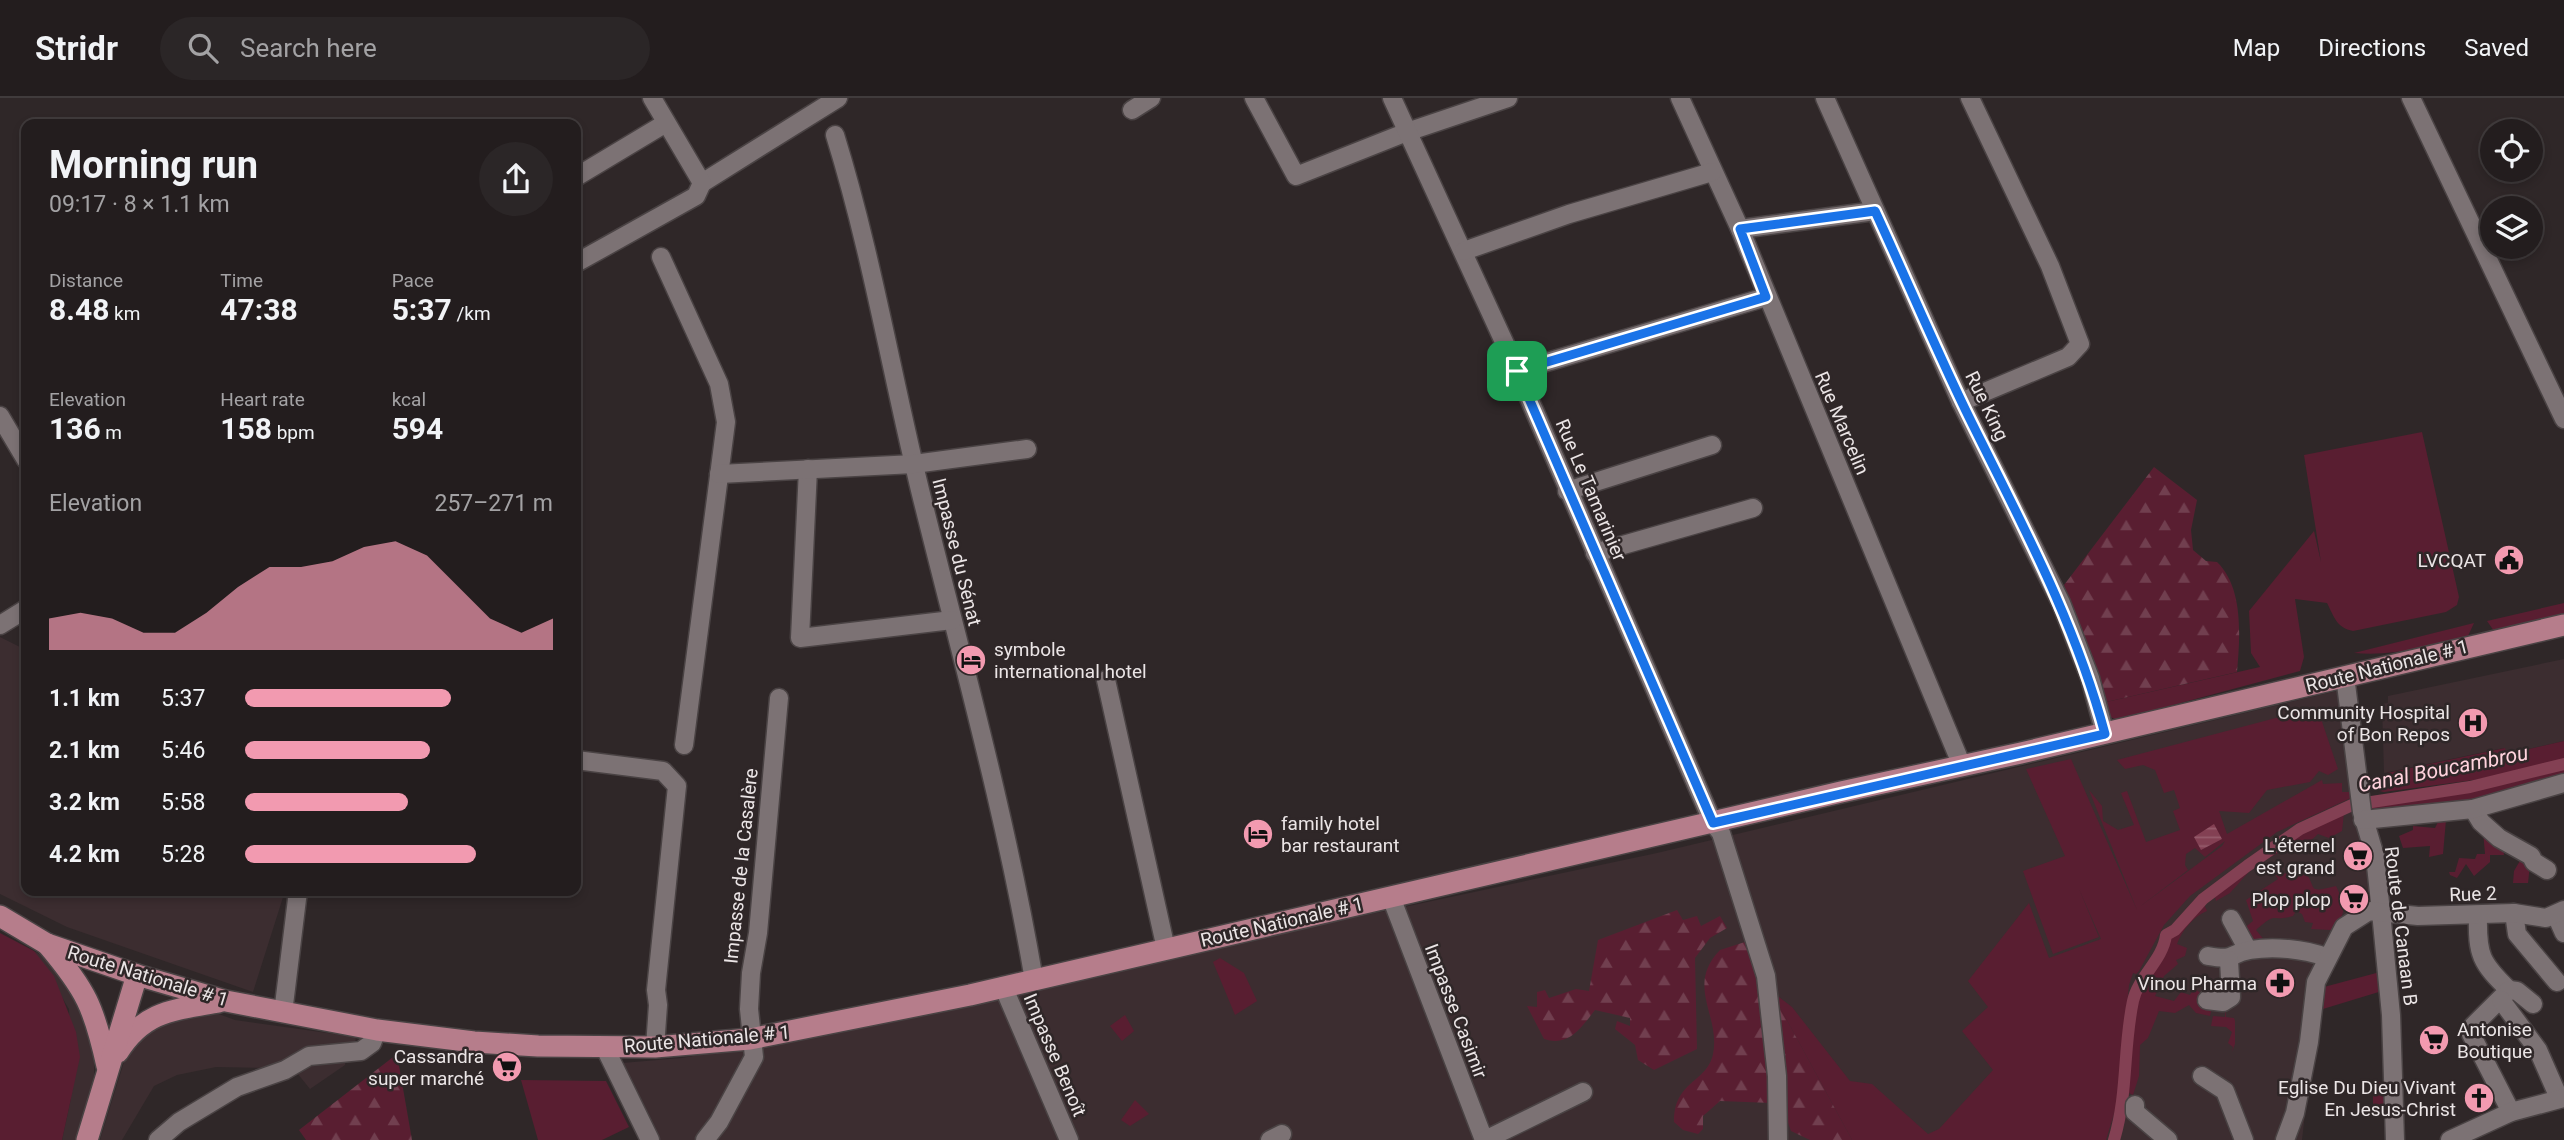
<!DOCTYPE html>
<meta charset="utf-8">
<style>
:root{--surface:#231d1e;--page:#2b2627;--text:#f1f3f6;--muted:#a3a2a4;--line:#403b3c;--accent:#f29ab0}
body{margin:0;font-family:Roboto,sans-serif;background:var(--page);color:var(--text);height:100vh;display:flex;flex-direction:column;font-size:26px;white-space:nowrap}
*{box-sizing:border-box;margin:0}
p{font-size:23px;color:var(--muted)}
.icon{flex:none;width:38px;height:38px;fill:none;stroke:currentColor;stroke-width:2;stroke-linecap:round;stroke-linejoin:round}
.map{position:relative;flex:1;overflow:hidden}
.side{position:absolute;left:21px;top:21px;width:560px;height:777px;display:flex;flex-direction:column;background:var(--surface);border-radius:14px;box-shadow:0 4px 10px #0003,0 0 0 2px var(--line)}
.side>*{flex:none}
.tools{position:absolute;left:2480px;top:21px;display:grid;gap:14px}
.tools a{display:grid;place-items:center;width:63px;height:63px;border-radius:50%;background:var(--surface);box-shadow:0 4px 10px #0003,0 0 0 2px var(--line);font-size:35px}
.pin{position:absolute;display:grid;place-items:center;width:60px;height:60px;color:#fff;margin:-30px;border-radius:14px;box-shadow:0 4px 10px #0006}
.round{display:grid;place-items:center;flex:none;width:74px;height:74px;border-radius:37px;background:var(--page)}
.head{display:flex;align-items:center;justify-content:space-between;height:119px;padding:0 28px}
h1{font-size:38px;font-weight:700;line-height:52px}
.figures{display:grid;grid-template-columns:repeat(3,1fr);gap:10px;height:119px;padding:7px 28px}
.figures div{display:grid;align-content:center}
.figures b{font-size:30px;font-weight:700}
.figures small{font-size:19px;font-weight:400}
.figures p{font-size:19px}
.chart{height:196px;padding:14px 28px}
.chart p{display:flex;justify-content:space-between}
.chart svg{width:100%;height:126px;margin-top:7px;fill:var(--accent);opacity:.7}
ul{padding:0 28px;list-style:none;font-size:23px}
li{display:grid;grid-template-columns:112px 84px 1fr;align-items:center;height:52px}
li i{height:18px;border-radius:9px;background:var(--accent)}
header{display:flex;align-items:center;gap:42px;box-sizing:border-box;height:98px;padding:0 35px;background:var(--surface);border-bottom:2px solid var(--line)}
header strong{font-size:33px}
nav{display:flex;gap:38px;margin-inline-start:auto;font-size:24px}
.search{width:490px;height:63px;background:var(--page);display:flex;align-items:center;gap:18px;box-sizing:border-box;padding:0 24px;border-radius:38px;color:var(--muted);font-size:26px}
.map>svg:first-child{display:block}
.built{fill:#3c2d30}
.green{fill:#591e31;fill-rule:evenodd}
.forest{fill:url(#forest-firs)}
.water{fill:url(#water-rules)}
.lines{fill:none;stroke-linecap:round;stroke-linejoin:round}
.canal{stroke:#834053;stroke-width:12}
.minor-casing{stroke:#4a4344;stroke-width:21}
.major-casing{stroke:#4a4344;stroke-width:24}
.minor{stroke:#7c7274;stroke-width:18}
.major{stroke:#b67d8b;stroke-width:21}
.route-casing{stroke:#fff;stroke-width:14}
.route{stroke:#1a73e8;stroke-width:9}
.labels{text-anchor:middle;dominant-baseline:central;stroke-width:5;stroke-linejoin:round;paint-order:stroke}
.street-label{font-size:19px;fill:#ebe5e6;stroke:#2f2728}
.poi-label{font-size:19px;fill:#ebe5e6;stroke:#2f2728;text-anchor:end}
.water-label{font-size:21px;font-style:italic;fill:#ffd3dd;stroke:#2f2728}
</style>
<header>
<strong>Stridr</strong>
<div class="search"><svg class="icon" aria-label="search" viewBox="0 0 24 24"><circle cx="10" cy="10" r="6"/><path d="M15 15l6 6"/></svg>Search here</div>
<nav><a>Map</a><a>Directions</a><a>Saved</a></nav>
</header>
<div class="map">
<svg width="2564" height="1042" viewBox="0 0 2564 1042">
<defs>
<pattern id="forest-firs" width="22" height="20" patternUnits="userSpaceOnUse" patternTransform="scale(1.75)"><rect width="22" height="20" fill="#591e31"/><path d="M5 1l3.5 6h-7zM16 11l3.5 6h-7z" fill="#713f4f"/></pattern>
<pattern id="water-rules" width="6" height="5" patternUnits="userSpaceOnUse" patternTransform="scale(1.75)"><rect width="6" height="5" fill="#834053"/><path d="M0 2.5h6" fill="none" stroke="#955b6c"/></pattern>
</defs>
<rect width="100%" height="100%" fill="#2f2728"/>
<!-- built -->
<g class="built">
<path d="M 0,539 L 26,552 L 26,793 L 285,793 L 253,894 L 67,829 L 0,796 Z"/>
<path d="M 2564,561 L 2564,643 L 2506,656 L 2504,650 L 2384,675 L 2382,606 L 2388,605 L 2388,598 Z"/>
<path d="M 2341,592 L 2351,638 L 2374,812 L 2346,831 L 2319,893 L 2302,1042 L 657,1042 L 622,965 L 682,960 L 927,916 L 1164,860 L 1657,755 Z"/>
<path d="M 34,853 L 57,866 L 94,940 L 94,978 L 76,1042 L 62,1042 L 71,1000 L 69,911 Z"/>
<path d="M 216,915 L 235,922 L 356,939 L 355,945 L 345,951 L 345,967 L 310,991 L 289,965 L 275,970 L 216,969 L 177,977 L 154,988 L 122,1042 L 100,1042 L 127,954 L 164,919 Z"/>
</g>
<!-- green -->
<g class="green">
<path d="M 2422,334 L 2459,499 L 2457,507 L 2446,514 L 2353,533 C 2337,530 2334,519 2327,505 L 2295,501 L 2304,559 L 2300,573 L 2117,622 L 2106,617 L 2106,604 L 2260,569 L 2251,555 L 2249,513 L 2314,433 L 2321,464 L 2304,357 Z"/>
<path d="M 2564,505 L 2564,522 L 2494,533 L 2487,523 Z"/>
<path d="M 2474,525 L 2468,538 C 2430,547 2394,559 2354,555 Z"/>
<path d="M 2317,609 L 2338,671 L 2328,677 L 2319,673 L 2310,684 L 2267,692 L 2249,715 L 2219,713 L 2227,736 L 2322,682 L 2323,686 L 2342,685 L 2342,694 L 2353,694 L 2353,699 L 2277,734 L 2190,798 L 2164,827 L 2139,873 L 2136,876 L 2133,875 L 2129,887 L 2118,1003 L 2106,1042 L 1852,1042 L 1771,893 L 1792,909 L 1850,983 L 1872,986 L 1928,1036 L 1939,1031 L 1993,972 L 1962,933 L 1988,909 L 1968,883 L 2029,805 L 2049,860 L 2101,841 L 2079,791 L 2099,839 L 2053,856 L 2023,773 L 2065,758 L 2026,671 L 2071,661 L 2137,812 L 2089,692 L 2102,708 L 2103,723 L 2118,732 L 2134,727 L 2121,695 L 2127,693 L 2146,744 L 2180,732 L 2173,713 L 2180,710 L 2174,692 L 2164,695 L 2155,672 L 2143,667 L 2125,671 L 2117,662 ZM 2225,743 L 2222,748 L 2138,810 L 2188,772 L 2185,767 L 2186,756 L 2195,750 L 2205,759 Z"/>
<path d="M 2564,643 L 2564,663 L 2474,682 L 2384,694 L 2370,691 L 2387,682 L 2387,675 L 2505,650 L 2507,656 Z"/>
<path d="M 2564,669 L 2564,677 L 2473,702 L 2390,714 L 2385,711 L 2377,714 L 2369,712 C 2390,697 2428,698 2453,694 C 2489,689 2531,683 2564,669 Z"/>
<path d="M 2347,707 L 2351,709 L 2344,715 L 2342,733 L 2329,740 L 2318,736 C 2310,744 2302,750 2289,748 L 2284,737 Z"/>
<path d="M 2439,722 L 2446,722 L 2443,756 L 2429,759 L 2430,748 L 2403,750 L 2399,738 L 2413,732 L 2413,728 L 2435,730 Z"/>
<path d="M 2483,733 L 2503,750 L 2504,757 L 2490,757 L 2490,764 L 2474,778 L 2466,766 L 2457,780 L 2450,777 L 2449,774 L 2455,774 L 2459,760 L 2475,761 L 2477,756 L 2485,756 Z"/>
<path d="M 2279,742 L 2284,752 L 2255,767 L 2230,795 L 2216,803 L 2213,791 Z"/>
<path d="M 2521,761 L 2530,767 L 2528,785 L 2513,785 L 2514,773 Z"/>
<path d="M 2277,771 L 2283,776 L 2303,771 C 2319,790 2304,796 2336,788 L 2345,807 L 2339,828 L 2331,832 L 2311,831 L 2313,825 L 2305,824 L 2302,816 L 2296,813 L 2293,818 C 2269,825 2279,812 2256,832 L 2265,843 L 2255,846 L 2243,831 L 2253,823 L 2246,802 L 2278,781 L 2272,772 Z"/>
<path d="M 2210,796 L 2211,802 L 2204,806 L 2207,813 C 2194,818 2182,832 2177,846 L 2187,850 L 2185,858 L 2176,862 L 2178,866 L 2164,878 L 2155,898 L 2174,903 L 2181,894 L 2190,897 L 2194,890 L 2213,905 L 2210,918 L 2196,915 L 2189,907 L 2175,915 L 2159,913 L 2148,940 L 2140,947 L 2139,978 L 2133,997 L 2129,995 L 2128,947 L 2132,911 L 2158,862 C 2167,854 2164,846 2169,837 C 2176,823 2196,801 2210,796 Z"/>
<path d="M 0,835 L 34,853 L 54,878 L 76,934 L 80,959 L 62,1042 L 0,1042 Z"/>
<path d="M 1220,860 L 1244,875 L 1257,903 L 1235,917 L 1213,864 Z"/>
<path d="M 2380,874 L 2382,893 L 2323,911 L 2324,889 Z"/>
<path d="M 2225,910 L 2226,919 L 2234,920 L 2235,923 L 2235,946 L 2232,954 L 2233,949 L 2228,945 L 2232,934 L 2226,929 L 2211,928 L 2213,918 L 2225,919 Z"/>
<path d="M 1125,917 L 1134,933 L 1122,943 L 1110,928 Z"/>
<path d="M 521,982 L 606,983 L 629,1029 L 602,1042 L 538,1042 Z"/>
<path d="M 2373,984 L 2387,984 L 2388,1009 L 2373,1010 Z"/>
<path d="M 1135,1002 L 1149,1016 L 1130,1028 L 1121,1022 Z"/>
</g>
<!-- forest -->
<g class="forest">
<path d="M 2154,369 L 2197,402 L 2191,432 L 2193,452 L 2206,463 L 2217,464 C 2244,490 2240,540 2237,574 L 2106,604 L 2064,487 Z"/>
<path d="M 1677,812 L 1683,822 L 1697,818 L 1701,828 L 1720,818 L 1727,830 L 1710,840 L 1695,860 L 1697,951 L 1654,972 L 1638,962 L 1635,947 L 1615,931 L 1617,923 L 1630,928 L 1630,920 L 1595,912 C 1581,930 1569,949 1544,941 L 1527,908 L 1537,909 L 1537,894 L 1545,892 L 1549,900 L 1576,891 L 1589,893 L 1598,842 Z"/>
<path d="M 1748,843 L 1761,881 L 1772,1005 L 1720,1003 L 1703,1018 L 1703,1031 L 1698,1036 L 1683,1032 L 1674,1024 C 1674,982 1707,985 1713,956 C 1721,918 1685,888 1720,852 Z"/>
<path d="M 1771,893 L 1852,1042 L 1810,1042 L 1791,1033 L 1785,1016 Z"/>
<path d="M 397,956 L 412,1042 L 306,1042 L 299,1032 Z"/>
</g>
<!-- water -->
<path class="water" d="M 2214,726 L 2222,741 L 2201,752 L 2194,739 Z"/>
<g class="lines">
<!-- canal -->
<path class="canal" d="M 2114,1042 C 2128,996 2123,950 2133,903 C 2138,879 2163,862 2166,837 L 2175,832 L 2203,801 L 2247,768 L 2300,731 L 2352,707 L 2470,689 L 2564,666"/>
<!-- minor casing -->
<g class="minor-casing">
<g id="minor">
<path d="M 1254,0 L 1296,78 L 1407,34 L 1508,0"/>
<path d="M 1392,0 L 1511,259 L 1713,725 L 1721,735 L 1766,878 L 1777,978 L 1778,1042"/>
<path d="M 1680,0 L 1740,131 L 1962,668"/>
<path d="M 1825,0 L 1961,304 L 2061,505 L 2090,580 L 2105,636"/>
<path d="M 2411,0 L 2564,321"/>
<path d="M 1132,12 L 1151,0"/>
<path d="M 835,37 C 871,153 891,273 920,392 C 960,554 1006,717 1034,882"/>
<path d="M 576,79 L 666,25"/>
<path d="M 702,85 L 838,0"/>
<path d="M 1740,131 L 1875,113"/>
<path d="M 1464,153 L 1569,116 L 1712,74"/>
<path d="M 661,159 L 719,286 L 726,324 L 684,647"/>
<path d="M 576,165 L 696,98 L 702,85 L 652,0"/>
<path d="M 1517,273 L 1766,199"/>
<path d="M 1961,304 L 2068,259 L 2080,246 L 2050,168 L 1970,0"/>
<path d="M 0,318 L 26,362"/>
<path d="M 808,371 L 800,540 L 952,522"/>
<path d="M 719,376 L 914,366 L 1027,351"/>
<path d="M 1567,393 L 1712,347"/>
<path d="M 1595,455 L 1753,410"/>
<path d="M 0,527 L 26,511"/>
<path d="M 2345,578 L 2362,714 L 2375,758 L 2381,814 L 2391,917 L 2395,1042"/>
<path d="M 1106,582 L 1166,851"/>
<path d="M 576,662 L 663,673 L 677,688 L 656,892 L 658,907 L 655,949"/>
<path d="M 2473,711 L 2481,724 L 2499,740 L 2531,758 L 2534,764 L 2547,772"/>
<path d="M 2363,722 L 2473,711 L 2564,685"/>
<path d="M 1391,799 L 1484,1042"/>
<path d="M 2514,815 L 2517,836 L 2557,884"/>
<path d="M 2556,817 L 2564,835"/>
<path d="M 2478,818 C 2477,857 2481,865 2509,892 L 2473,928 L 2471,936 L 2511,1014"/>
<path d="M 2231,821 L 2248,852"/>
<path d="M 2208,858 C 2237,863 2227,856 2250,852 C 2274,848 2303,851 2326,859"/>
<path d="M 1003,888 L 1069,1042"/>
<path d="M 2509,892 L 2517,893 L 2533,906"/>
<path d="M 2207,902 L 2223,904 L 2231,899 L 2229,862"/>
<path d="M 2501,902 L 2538,952 L 2559,1000"/>
<path d="M 283,915 L 298,793"/>
<path d="M 604,948 L 650,1042"/>
<path d="M 2202,978 L 2225,993 L 2244,1042"/>
<path d="M 2135,1007 L 2135,1014 L 2168,1042"/>
<path d="M 158,1042 L 179,1024 L 237,989 L 285,972 L 309,958 L 361,953 L 372,945 L 377,932"/>
<path d="M 705,1042 L 719,1024 L 754,959 L 749,911 L 751,875 L 758,835 L 779,600"/>
<path d="M 1270,1042 L 1282,1036"/>
<path d="M 1485,1042 L 1583,994"/>
<path d="M 2285,1042 L 2295,1015 L 2309,944 L 2316,884 L 2344,829 L 2369,813 L 2418,818 L 2514,815 L 2546,820 L 2564,812"/>
<path d="M 2450,1042 L 2511,1014 L 2564,1000"/>
</g>
</g>
<!-- major casing -->
<g class="major-casing">
<g id="major">
<path d="M 0,818 L 47,846 L 137,877 L 226,903 L 377,932 L 474,944 L 538,948 L 655,949 L 750,941 L 970,897 L 1841,694 L 2021,655 L 2564,527"/>
<path d="M 47,846 C 86,892 94,909 107,968"/>
<path d="M 118,954 C 145,912 174,912 219,904"/>
<path d="M 87,1042 L 137,877"/>
</g>
</g>
<!-- minor -->
<use href="#minor" class="minor"/>
<!-- major -->
<use href="#major" class="major"/>
</g>
<g class="lines">
<!-- route casing -->
<g class="route-casing">
<path id="route" d="M 1875,113 C 1906,180 1934,247 1966,313 C 2018,419 2074,520 2105,636 L 1713,725 L 1517,273 L 1766,199 L 1740,131 Z"/>
</g>
<!-- route -->
<use href="#route" class="route"/>
</g>
<!-- icons -->
<defs>
<g id="civic-disc" transform="scale(1.575)"><circle r="9.5" fill="#f29ab0" stroke="#2f2728"/><path d="M-.6-6.5H3V-4.5H.6V-3L4-1V1h2V6H-6V1h2V-1L-.6-3ZM-1.2 2.5V6h2.4V2.5Z" fill="#111"/></g>
<g id="hotel-disc" transform="scale(1.575)"><circle r="9.5" fill="#f29ab0" stroke="#2f2728"/><path d="M-6-4.5h1.5V1H6V5H4.5V3h-9V5H-6ZM-4 0a1.8 1.8 0 1 1 3.6 0ZM.5 0V-2.5h3Q6-2.5 6 0Z" fill="#111"/></g>
<g id="hospital-disc" transform="scale(1.575)"><circle r="9.5" fill="#f29ab0" stroke="#2f2728"/><path d="M-5-5h3v3.5h4V-5h3V5h-3V1.5h-4V5h-3Z" fill="#111"/></g>
<g id="supermarket-disc" transform="scale(1.575)"><circle r="9.5" fill="#f29ab0" stroke="#2f2728"/><path d="M-6-5.5h2.5l.6 2H6L4.5 2H-2.5L-4.4-4H-6ZM-1.5 3.2a1.3 1.3 0 1 0 .1 0ZM3 3.2a1.3 1.3 0 1 0 .1 0Z" fill="#111"/></g>
<g id="pharmacy-disc" transform="scale(1.575)"><circle r="9.5" fill="#f29ab0" stroke="#2f2728"/><path d="M-2-6h4v4h4v4h-4v4h-4v-4h-4v-4h4Z" fill="#111"/></g>
<g id="church-disc" transform="scale(1.575)"><circle r="9.5" fill="#f29ab0" stroke="#2f2728"/><path d="M-1.2-6h2.4v3.5h3.3v2.4h-3.3V6h-2.4V-.1h-3.3v-2.4h3.3Z" fill="#111"/></g>
</defs>
<g fill-rule="evenodd">
<use href="#civic-disc" x="2509" y="462"/>
<use href="#hotel-disc" x="971" y="562"/>
<use href="#hospital-disc" x="2473" y="625"/>
<use href="#hotel-disc" x="1258" y="736"/>
<use href="#supermarket-disc" x="2358" y="758"/>
<use href="#supermarket-disc" x="2354" y="801"/>
<use href="#pharmacy-disc" x="2280" y="885"/>
<use href="#supermarket-disc" x="2434" y="942"/>
<use href="#supermarket-disc" x="507" y="969"/>
<use href="#church-disc" x="2479" y="1000"/>
</g>
<g class="labels">
<!-- street labels -->
<g class="street-label">
<text transform="translate(1987 308) rotate(64)">Rue King</text>
<text transform="translate(1842 325) rotate(67)">Rue Marcelin</text>
<text transform="translate(1591 392) rotate(67)">Rue Le Tamarinier</text>
<text transform="translate(957 454) rotate(76)">Impasse du Sénat</text>
<text transform="translate(2387 568) rotate(-14)">Route Nationale # 1</text>
<text transform="translate(741 768) rotate(-84)">Impasse de la Casalère</text>
<text transform="translate(2473 796) rotate(-2)">Rue 2</text>
<text transform="translate(1282 824) rotate(-13)">Route Nationale # 1</text>
<text transform="translate(2401 828) rotate(83)">Route de Canaan B</text>
<text transform="translate(148 878) rotate(17)">Route Nationale # 1</text>
<text transform="translate(1456 913) rotate(69)">Impasse Casimir</text>
<text transform="translate(707 941) rotate(-5)">Route Nationale # 1</text>
<text transform="translate(1055 957) rotate(67)">Impasse Benoît</text>
</g>
<!-- poi labels -->
<g class="poi-label">
<text x="2486" y="462">LVCQAT</text>
<text x="994" y="551" text-anchor="start">symbole<tspan x="994" dy="22">international hotel</tspan></text>
<text x="2450" y="614">Community Hospital<tspan x="2450" dy="22">of Bon Repos</tspan></text>
<text x="1281" y="725" text-anchor="start">family hotel<tspan x="1281" dy="22">bar restaurant</tspan></text>
<text x="2335" y="747">L'éternel<tspan x="2335" dy="22">est grand</tspan></text>
<text x="2331" y="801">Plop plop</text>
<text x="2257" y="885">Vinou Pharma</text>
<text x="2457" y="931" text-anchor="start">Antonise<tspan x="2457" dy="22">Boutique</tspan></text>
<text x="484" y="958">Cassandra<tspan x="484" dy="22">super marché</tspan></text>
<text x="2456" y="989">Eglise Du Dieu Vivant<tspan x="2456" dy="22">En Jesus-Christ</tspan></text>
</g>
<!-- water labels -->
<g class="water-label">
<text transform="translate(2443 671) rotate(-11)">Canal Boucambrou</text>
</g>
</g>
</svg>
<div class="tools">
<a><svg class="icon" aria-label="locate" viewBox="0 0 24 24"><circle cx="12" cy="12" r="6"/><path d="M12 2v4M12 18v4M2 12h4M18 12h4"/></svg></a>
<a><svg class="icon" aria-label="layers" viewBox="0 0 24 24"><path d="M12 4l9 5-9 5-9-5zM3 14l9 5 9-5"/></svg></a>
</div>
<div class="pin" style="left:1517px;top:273px;background:#1e9e55"><svg class="icon" aria-label="arrive" viewBox="0 0 24 24"><path d="M6 21V4h12l-3 4 3 4H6"/></svg></div>
<section class="side">
<div class="head"><div><h1>Morning run</h1><p>09:17 · 8 × 1.1 km</p></div><a class="round"><svg class="icon" aria-label="share" viewBox="0 0 24 24"><path d="M12 15V3M7 8l5-5 5 5M5 13v7h14v-7"/></svg></a></div>
<div class="figures">
<div><p>Distance</p><b>8.48<small> km</small></b></div>
<div><p>Time</p><b>47:38</b></div>
<div><p>Pace</p><b>5:37<small> /km</small></b></div>
</div>
<div class="figures">
<div><p>Elevation</p><b>136<small> m</small></b></div>
<div><p>Heart rate</p><b>158<small> bpm</small></b></div>
<div><p>kcal</p><b>594</b></div>
</div>
<div class="chart"><p><span>Elevation</span>257–271 m</p>
<svg viewBox="0 0 160 44" preserveAspectRatio="none"><path d="M0 44V33L10 31L20 33L30 38L40 38L50 31L60 22L70 15L80 15L90 13L100 8L110 6L120 11L130 22L140 33L150 38L160 33V44z"/></svg>
</div>
<ul>
<li><b>1.1 km</b>5:37<i style="width:67%"></i></li>
<li><b>2.1 km</b>5:46<i style="width:60%"></i></li>
<li><b>3.2 km</b>5:58<i style="width:53%"></i></li>
<li><b>4.2 km</b>5:28<i style="width:75%"></i></li>
</ul>
</section>
</div>
